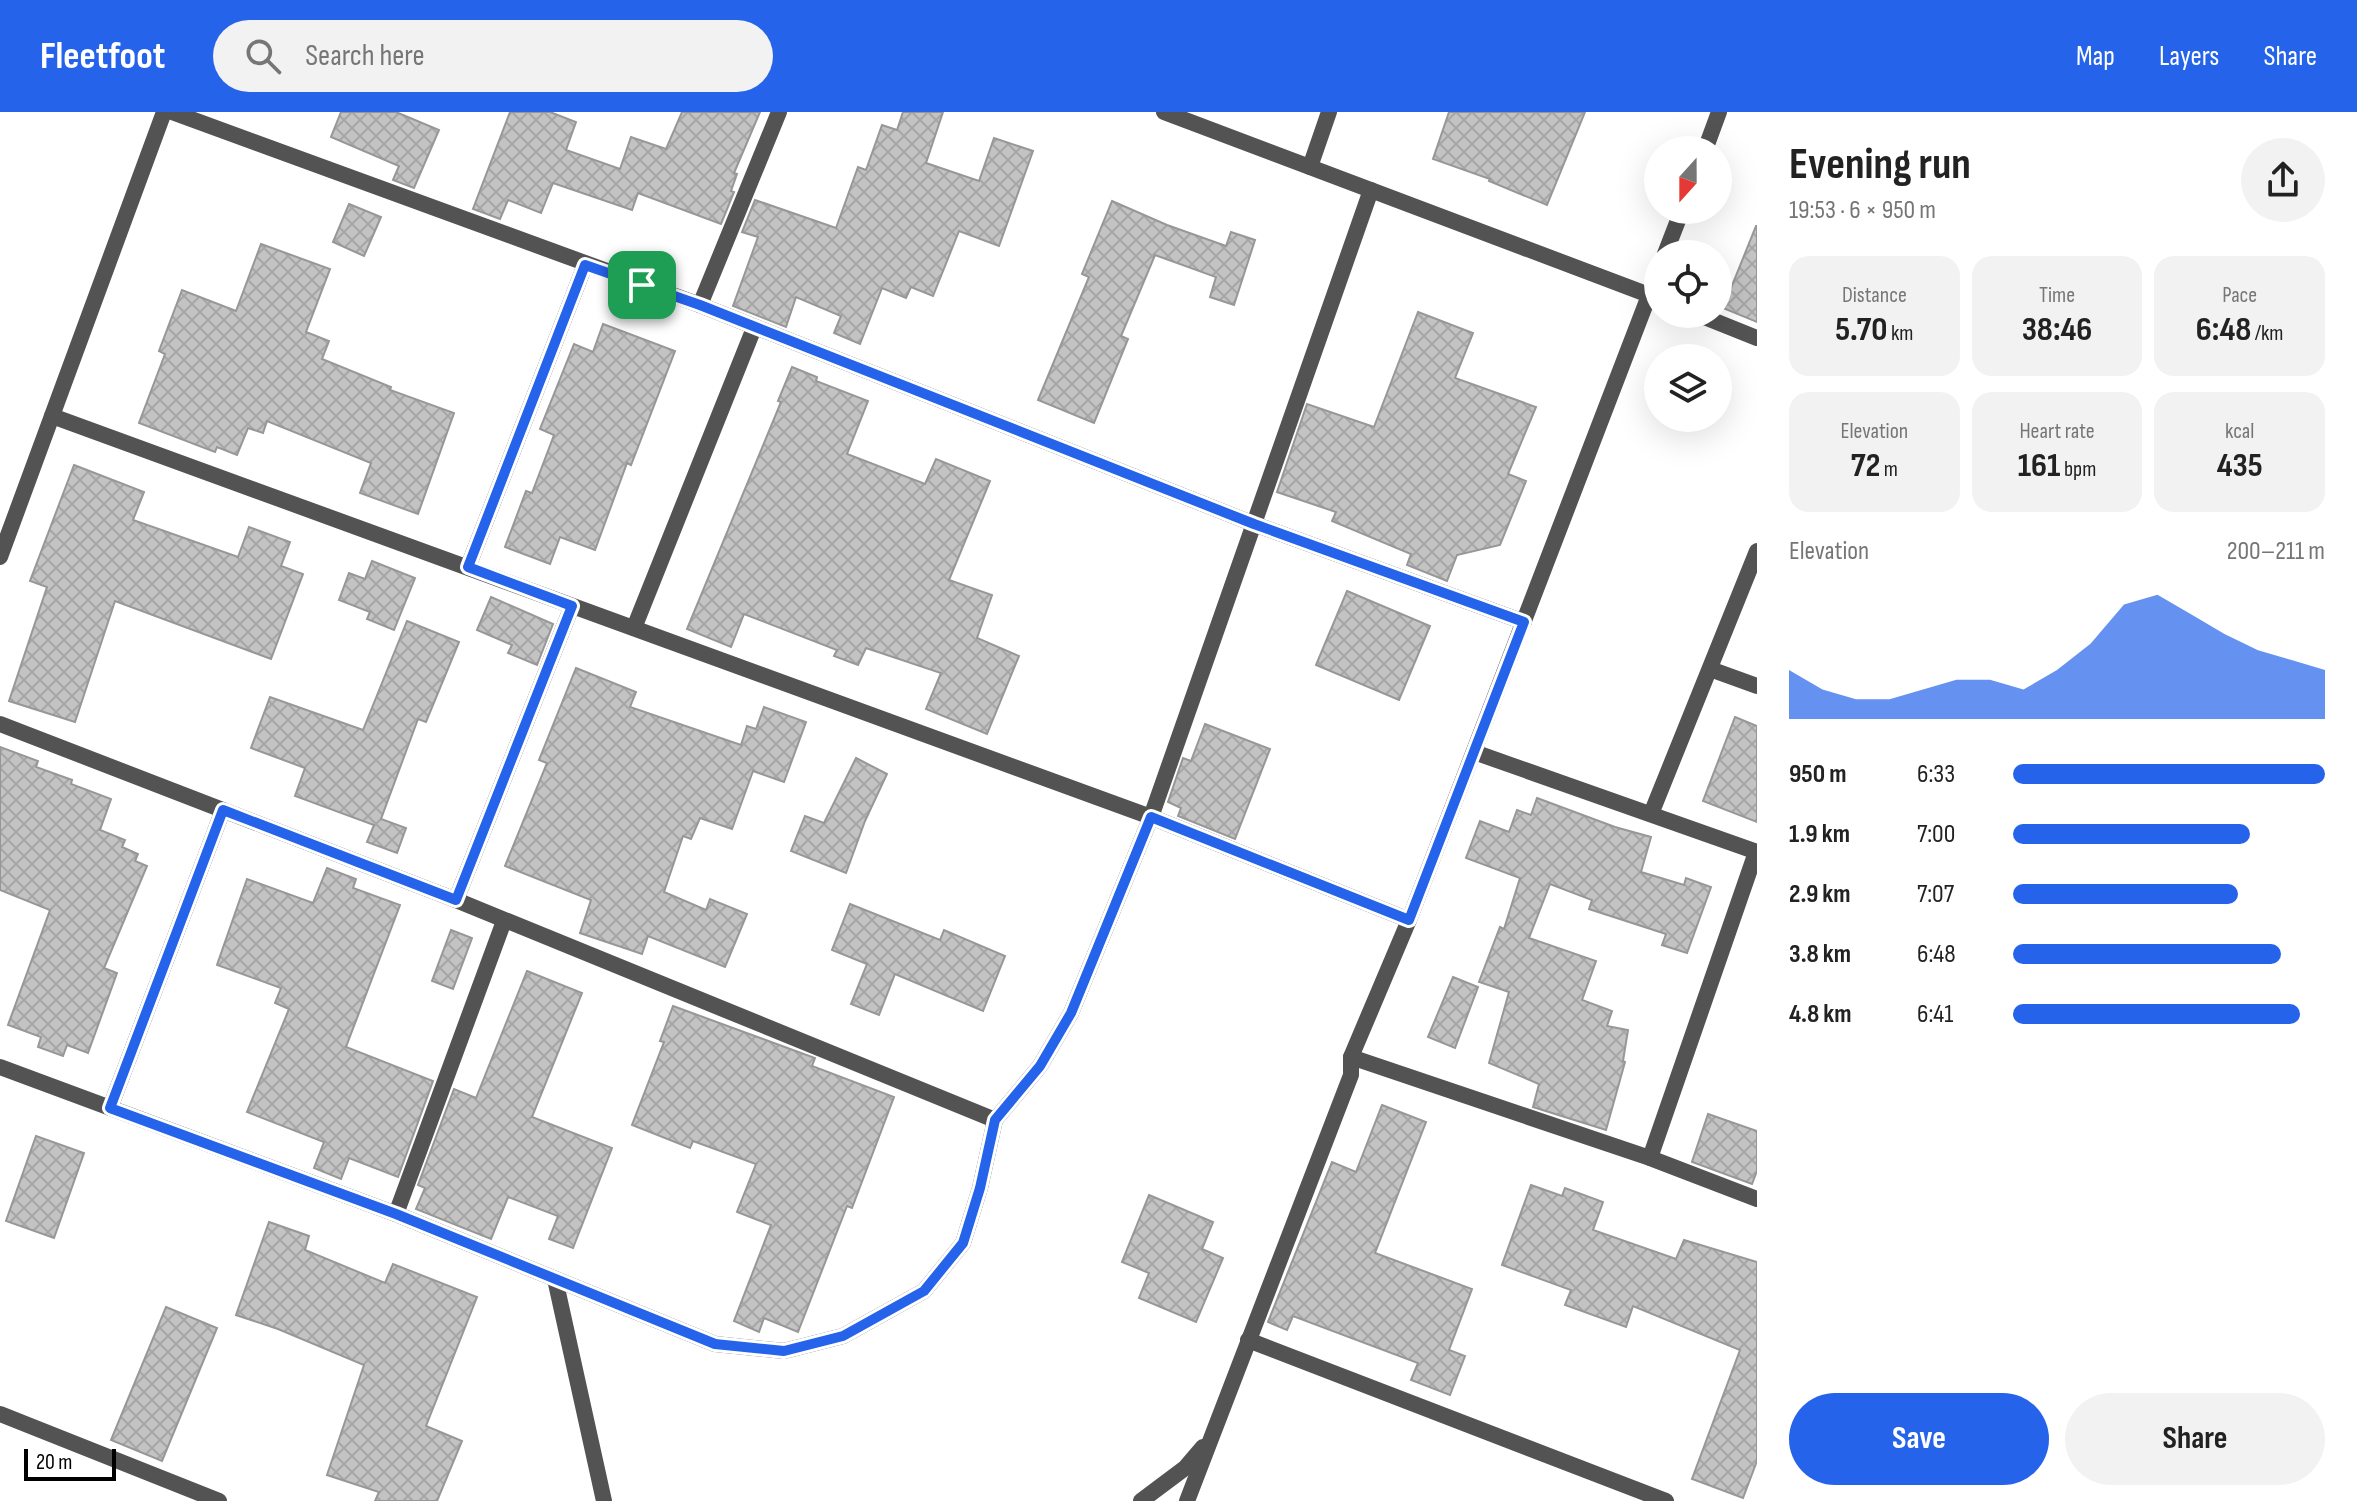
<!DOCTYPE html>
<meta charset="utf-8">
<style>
:root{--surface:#fff;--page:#f2f2f2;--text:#222;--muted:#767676;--accent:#2563eb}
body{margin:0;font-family:"Sofia Sans Condensed",sans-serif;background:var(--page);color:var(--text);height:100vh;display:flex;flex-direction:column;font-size:30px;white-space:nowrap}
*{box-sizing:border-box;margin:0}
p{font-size:26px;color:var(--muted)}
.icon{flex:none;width:44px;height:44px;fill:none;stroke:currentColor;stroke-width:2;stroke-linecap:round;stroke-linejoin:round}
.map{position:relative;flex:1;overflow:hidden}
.details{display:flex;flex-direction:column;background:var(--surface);width:600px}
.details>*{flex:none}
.needle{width:52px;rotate:201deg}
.buttons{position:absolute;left:1644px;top:24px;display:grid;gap:16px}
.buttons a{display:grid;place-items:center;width:88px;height:88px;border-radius:50%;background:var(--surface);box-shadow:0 8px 32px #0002;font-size:40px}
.scale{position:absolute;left:24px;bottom:20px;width:92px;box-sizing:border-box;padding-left:8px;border:4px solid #000;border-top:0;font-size:22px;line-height:28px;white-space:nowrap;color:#000;-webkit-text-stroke:6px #fff;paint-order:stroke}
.pin{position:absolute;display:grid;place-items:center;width:68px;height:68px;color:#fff;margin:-34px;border-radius:16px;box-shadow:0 4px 12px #0006}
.round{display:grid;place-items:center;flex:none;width:84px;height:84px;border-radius:42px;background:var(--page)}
.overview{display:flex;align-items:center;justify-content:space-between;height:136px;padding:0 32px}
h1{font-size:44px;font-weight:700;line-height:60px}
.figures{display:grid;grid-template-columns:repeat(3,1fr);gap:12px;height:136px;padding:8px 32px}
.figures div{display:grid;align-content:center;border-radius:20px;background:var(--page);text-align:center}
.figures b{font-size:34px;font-weight:700}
.figures small{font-size:22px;font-weight:400}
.figures p{font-size:22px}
.chart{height:224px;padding:16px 32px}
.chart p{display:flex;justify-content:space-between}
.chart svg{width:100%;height:144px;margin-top:8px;fill:var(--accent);opacity:.7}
.action{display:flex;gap:16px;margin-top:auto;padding:16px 32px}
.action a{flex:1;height:92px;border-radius:48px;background:var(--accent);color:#fff;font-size:32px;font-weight:700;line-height:92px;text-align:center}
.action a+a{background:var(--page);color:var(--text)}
ul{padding:0 32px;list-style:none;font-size:26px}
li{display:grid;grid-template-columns:128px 96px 1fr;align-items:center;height:60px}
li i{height:20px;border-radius:10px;background:var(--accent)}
header{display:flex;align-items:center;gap:48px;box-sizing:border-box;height:112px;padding:0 40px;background:var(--accent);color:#fff}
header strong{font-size:38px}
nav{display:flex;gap:44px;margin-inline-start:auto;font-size:28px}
.search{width:560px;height:72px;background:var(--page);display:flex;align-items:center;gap:20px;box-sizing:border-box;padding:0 28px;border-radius:44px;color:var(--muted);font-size:30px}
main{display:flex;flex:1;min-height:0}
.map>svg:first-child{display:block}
.building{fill:url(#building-cross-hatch);stroke:#979797;stroke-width:2}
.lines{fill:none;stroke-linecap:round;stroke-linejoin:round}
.street{stroke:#535353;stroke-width:16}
.route-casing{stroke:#fff;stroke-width:16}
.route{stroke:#2563eb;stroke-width:10}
</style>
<header>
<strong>Fleetfoot</strong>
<div class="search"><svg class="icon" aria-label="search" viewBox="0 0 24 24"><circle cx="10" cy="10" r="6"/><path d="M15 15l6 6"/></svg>Search here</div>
<nav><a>Map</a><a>Layers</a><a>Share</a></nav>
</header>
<main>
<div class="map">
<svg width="1757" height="1389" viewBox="0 0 1757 1389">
<defs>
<pattern id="building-cross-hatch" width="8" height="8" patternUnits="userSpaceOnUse" patternTransform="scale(2)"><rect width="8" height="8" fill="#c3c3c3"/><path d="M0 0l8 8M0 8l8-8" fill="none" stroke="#a6a6a6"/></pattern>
</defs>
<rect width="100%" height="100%" fill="#fff"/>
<!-- building -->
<g class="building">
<path d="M 341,0 L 396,0 L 439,18 L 414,76 L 393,68 L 399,54 L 331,25 Z"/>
<path d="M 510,0 L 550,0 L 576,10 L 566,38 L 620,57 L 631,25 L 666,37 L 682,0 L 760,0 L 734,61 L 737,62 L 731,79 L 734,80 L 721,112 L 638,81 L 632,98 L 553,71 L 541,101 L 508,88 L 500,107 L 473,97 Z"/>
<path d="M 903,0 L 943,0 L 926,51 L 979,69 L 994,26 L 1033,39 L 999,134 L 959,119 L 933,184 L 911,175 L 906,186 L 882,176 L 860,232 L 834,221 L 841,204 L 796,185 L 786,215 L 733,194 L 758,125 L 742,120 L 755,88 L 836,116 L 858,55 L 866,58 L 882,13 L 897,18 Z"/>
<path d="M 1449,0 L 1585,0 L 1547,93 L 1489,69 L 1490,67 L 1433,47 Z"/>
<path d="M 1112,89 L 1167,113 L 1226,134 L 1231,120 L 1255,128 L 1234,193 L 1210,185 L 1216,165 L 1155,143 L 1121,224 L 1128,227 L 1094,311 L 1038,288 L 1089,165 L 1082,162 Z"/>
<path d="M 349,92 L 381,105 L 364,144 L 333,130 Z"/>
<path d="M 1756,114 L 1757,114 L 1757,210 L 1723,196 Z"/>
<path d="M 261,132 L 330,157 L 306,220 L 329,229 L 322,247 L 391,275 L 390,278 L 454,301 L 418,402 L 360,381 L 371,351 L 267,309 L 263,321 L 248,316 L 237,343 L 217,335 L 215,340 L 139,311 L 165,242 L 159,239 L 182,178 L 236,199 Z"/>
<path d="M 1418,200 L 1473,221 L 1455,266 L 1536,295 L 1508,362 L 1526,369 L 1500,433 L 1457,443 L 1447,469 L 1407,453 L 1411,442 L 1332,409 L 1336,400 L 1277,380 L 1307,292 L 1374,315 Z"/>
<path d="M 603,212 L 675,239 L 631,353 L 627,351 L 595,438 L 560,425 L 550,452 L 505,435 L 526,379 L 532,381 L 554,323 L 540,317 L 574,232 L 593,240 Z"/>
<path d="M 792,255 L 817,265 L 816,269 L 868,289 L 847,342 L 925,372 L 936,347 L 990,369 L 949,468 L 992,483 L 977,526 L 1019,544 L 987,622 L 926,597 L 941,561 L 866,536 L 858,553 L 834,544 L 837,538 L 744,502 L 731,535 L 687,517 L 781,290 L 778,289 Z"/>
<path d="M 74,353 L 144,380 L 133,408 L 238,445 L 249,415 L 290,430 L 281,454 L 303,462 L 271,547 L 115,489 L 75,610 L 9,589 L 47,475 L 30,469 Z"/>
<path d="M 372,449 L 415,466 L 394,518 L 367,507 L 370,500 L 339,488 L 349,461 L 365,467 Z"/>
<path d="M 1347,479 L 1430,514 L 1399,588 L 1316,553 Z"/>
<path d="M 491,485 L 553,512 L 537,553 L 508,541 L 512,533 L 477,518 Z"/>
<path d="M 407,509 L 459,530 L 426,610 L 418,607 L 381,707 L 406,716 L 397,741 L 367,730 L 374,713 L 295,684 L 305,656 L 251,636 L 270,585 L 363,618 Z"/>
<path d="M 576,556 L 636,580 L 630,595 L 741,633 L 747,614 L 756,617 L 764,595 L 806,610 L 784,670 L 753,659 L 732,717 L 700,706 L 691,727 L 683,724 L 664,780 L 706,798 L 710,787 L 747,802 L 725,855 L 648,824 L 642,842 L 580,821 L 591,788 L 505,754 L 547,651 L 539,648 Z"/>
<path d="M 1735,605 L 1757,614 L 1757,710 L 1703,689 Z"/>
<path d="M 1205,612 L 1270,637 L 1235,727 L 1178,704 L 1181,696 L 1168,690 L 1183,646 L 1191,649 Z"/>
<path d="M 0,635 L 38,649 L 36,655 L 72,668 L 71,672 L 111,687 L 100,718 L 125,728 L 122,735 L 138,742 L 135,749 L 147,754 L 104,856 L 117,861 L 88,941 L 67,933 L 63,944 L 38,935 L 41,925 L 8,913 L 50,798 L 0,778 Z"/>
<path d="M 856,646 L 887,662 L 865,709 L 846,761 L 791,739 L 805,704 L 824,711 Z"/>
<path d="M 1537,686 L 1615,715 L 1651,725 L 1641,760 L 1684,773 L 1686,766 L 1711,775 L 1687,841 L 1662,833 L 1666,822 L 1589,797 L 1592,788 L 1550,772 L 1529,826 L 1596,849 L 1582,888 L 1612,899 L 1607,914 L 1628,918 L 1623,949 L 1625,950 L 1606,1018 L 1533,995 L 1539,972 L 1489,951 L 1509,880 L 1479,870 L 1500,815 L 1504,817 L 1520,766 L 1466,746 L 1480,709 L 1509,720 L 1517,698 L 1531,703 Z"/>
<path d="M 327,756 L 356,767 L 353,776 L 400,793 L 346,935 L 433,969 L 398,1065 L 349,1046 L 341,1067 L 314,1056 L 324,1030 L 247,1000 L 289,897 L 275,891 L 281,876 L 217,853 L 247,767 L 313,791 Z"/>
<path d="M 850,792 L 940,828 L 944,818 L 1005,844 L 983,899 L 895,862 L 879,903 L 851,892 L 867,852 L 832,838 Z"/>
<path d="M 451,818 L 472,826 L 453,877 L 432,869 Z"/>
<path d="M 527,859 L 582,881 L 532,1005 L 612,1036 L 573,1136 L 549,1127 L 558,1104 L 508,1085 L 491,1127 L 416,1097 L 425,1076 L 418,1073 L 454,977 L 476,986 Z"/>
<path d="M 1453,865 L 1478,875 L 1455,936 L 1428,925 Z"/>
<path d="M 673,894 L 815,946 L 812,954 L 894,985 L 852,1096 L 847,1094 L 798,1220 L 764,1206 L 759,1220 L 734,1209 L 771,1113 L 737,1100 L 756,1052 L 693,1029 L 690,1036 L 632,1013 L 664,930 L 660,929 Z"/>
<path d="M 1382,993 L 1426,1010 L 1375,1141 L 1472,1177 L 1449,1238 L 1465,1244 L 1450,1283 L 1411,1268 L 1418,1251 L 1293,1204 L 1287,1218 L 1268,1210 L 1332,1050 L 1356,1060 Z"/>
<path d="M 1708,1002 L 1757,1019 L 1757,1059 L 1752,1072 L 1692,1050 Z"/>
<path d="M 36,1024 L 84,1041 L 54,1126 L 6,1109 Z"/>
<path d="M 1531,1073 L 1562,1084 L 1565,1076 L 1603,1090 L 1593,1118 L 1676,1147 L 1684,1128 L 1757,1150 L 1757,1349 L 1743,1386 L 1692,1367 L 1740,1238 L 1633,1194 L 1626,1215 L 1565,1193 L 1571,1178 L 1502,1153 Z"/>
<path d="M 1149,1083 L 1213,1110 L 1202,1137 L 1223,1146 L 1196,1210 L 1139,1186 L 1149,1161 L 1122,1150 Z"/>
<path d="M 269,1110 L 309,1124 L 305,1138 L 385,1171 L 393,1152 L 477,1185 L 426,1314 L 462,1329 L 437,1389 L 375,1389 L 379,1380 L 327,1363 L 364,1253 L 278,1217 L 236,1203 Z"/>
<path d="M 166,1195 L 217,1216 L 162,1349 L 111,1328 Z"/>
</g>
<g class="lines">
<!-- street -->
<g class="street">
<path d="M 172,0 L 700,193 L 1254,412 L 1524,510"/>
<path d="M 1164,0 L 1657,186"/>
<path d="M 1705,38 L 1719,0"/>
<path d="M 1310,55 L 1329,0"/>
<path d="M 1665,142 L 1682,98"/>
<path d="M 700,193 L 779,0"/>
<path d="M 1697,202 L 1757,226"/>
<path d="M 52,304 L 1151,705 L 1409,808"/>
<path d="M 0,445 L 164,0"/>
<path d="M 468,455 L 585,153"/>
<path d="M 634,516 L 754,216"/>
<path d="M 1710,557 L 1757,574"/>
<path d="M 0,612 L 456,788 L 995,1008"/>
<path d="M 1474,640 L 1757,740"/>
<path d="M 1651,702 L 1757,439"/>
<path d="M 456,788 L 572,494"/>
<path d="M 1351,945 L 1650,1046 L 1757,1087"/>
<path d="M 0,955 L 396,1102 L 715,1232 L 784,1239 L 843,1224 L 924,1179 L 963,1131 L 980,1076 L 995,1008 L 1040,954 L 1071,901 L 1151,705 L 1371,78"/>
<path d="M 110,996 L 223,698"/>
<path d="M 1650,1046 L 1756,740"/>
<path d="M 396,1102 L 504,809"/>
<path d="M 555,1167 L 604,1389"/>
<path d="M 1248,1228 L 1666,1389"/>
<path d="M 0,1302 L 219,1389"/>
<path d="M 1141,1389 L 1185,1356 L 1203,1335"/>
<path d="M 1187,1389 L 1351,963 L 1351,945 L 1409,808 L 1658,160"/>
</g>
</g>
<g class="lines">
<!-- route casing -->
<g class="route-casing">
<path id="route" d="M 585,153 L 700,193 L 1254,412 L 1524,510 L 1409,808 L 1151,705 L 1071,901 L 1040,954 L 995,1008 L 980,1076 L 963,1131 L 924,1179 L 843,1224 L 784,1239 L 715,1232 L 396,1102 L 110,996 L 223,698 L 456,788 L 572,494 L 468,455 Z"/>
</g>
<!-- route -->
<use href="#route" class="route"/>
</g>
</svg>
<div class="buttons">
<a><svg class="needle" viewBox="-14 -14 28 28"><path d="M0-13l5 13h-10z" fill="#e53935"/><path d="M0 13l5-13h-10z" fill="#767676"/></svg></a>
<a><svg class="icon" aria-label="locate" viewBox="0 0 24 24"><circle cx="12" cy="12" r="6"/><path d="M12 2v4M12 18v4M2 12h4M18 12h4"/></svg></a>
<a><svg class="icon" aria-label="layers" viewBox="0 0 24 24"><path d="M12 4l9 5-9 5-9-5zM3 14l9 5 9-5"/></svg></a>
</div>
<div class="scale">20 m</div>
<div class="pin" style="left:642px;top:173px;background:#1e9e55"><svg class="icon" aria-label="arrive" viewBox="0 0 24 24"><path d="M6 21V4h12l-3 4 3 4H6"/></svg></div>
</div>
<section class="details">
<div class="overview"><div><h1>Evening run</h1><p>19:53 · 6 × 950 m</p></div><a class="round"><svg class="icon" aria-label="share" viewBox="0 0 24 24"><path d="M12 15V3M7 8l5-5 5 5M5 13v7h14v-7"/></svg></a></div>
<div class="figures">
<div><p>Distance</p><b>5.70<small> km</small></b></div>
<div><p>Time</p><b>38:46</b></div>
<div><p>Pace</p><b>6:48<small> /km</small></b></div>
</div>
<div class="figures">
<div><p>Elevation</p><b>72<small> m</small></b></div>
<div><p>Heart rate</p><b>161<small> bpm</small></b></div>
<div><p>kcal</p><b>435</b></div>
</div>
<div class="chart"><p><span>Elevation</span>200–211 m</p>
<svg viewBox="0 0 160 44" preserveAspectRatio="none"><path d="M0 44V29L10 35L20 38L30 38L40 35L50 32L60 32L70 35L80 29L90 21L100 9L110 6L120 12L130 18L140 23L150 26L160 29V44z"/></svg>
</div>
<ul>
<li><b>950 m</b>6:33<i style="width:100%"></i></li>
<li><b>1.9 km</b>7:00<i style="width:76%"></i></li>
<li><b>2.9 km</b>7:07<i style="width:72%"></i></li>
<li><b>3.8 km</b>6:48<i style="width:86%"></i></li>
<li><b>4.8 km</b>6:41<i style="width:92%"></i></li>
</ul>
<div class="action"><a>Save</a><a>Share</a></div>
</section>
</main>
